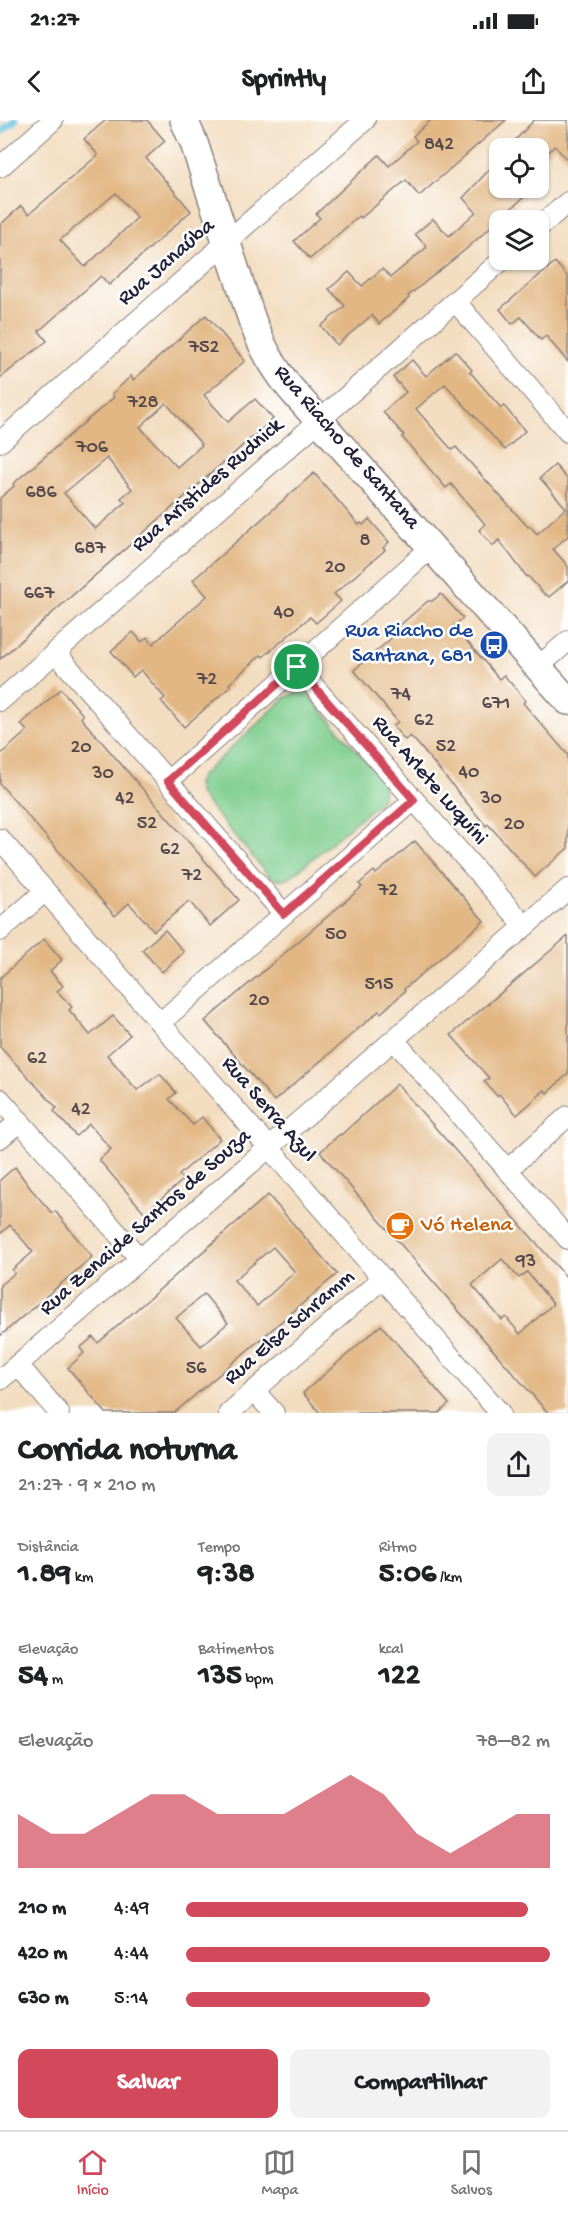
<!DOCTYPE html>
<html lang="pt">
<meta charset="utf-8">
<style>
:root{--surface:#fff;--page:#f2f2f2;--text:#202124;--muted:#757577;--line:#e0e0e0;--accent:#d1495b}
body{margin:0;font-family:"Gochi Hand",sans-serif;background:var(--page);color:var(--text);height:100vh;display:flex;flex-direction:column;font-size:22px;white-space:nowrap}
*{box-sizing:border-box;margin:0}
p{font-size:20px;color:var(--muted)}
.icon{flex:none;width:33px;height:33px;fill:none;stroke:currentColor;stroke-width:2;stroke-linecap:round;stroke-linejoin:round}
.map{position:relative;height:1293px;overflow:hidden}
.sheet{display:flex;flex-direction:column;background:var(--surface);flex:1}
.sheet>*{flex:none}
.buttons{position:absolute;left:489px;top:18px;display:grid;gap:12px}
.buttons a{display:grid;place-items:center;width:60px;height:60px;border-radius:12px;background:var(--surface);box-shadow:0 2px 4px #0004;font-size:30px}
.pin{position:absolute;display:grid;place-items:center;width:51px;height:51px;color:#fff;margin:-26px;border:3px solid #fff;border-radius:50%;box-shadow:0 2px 6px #0007}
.round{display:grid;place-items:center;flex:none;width:63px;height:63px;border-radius:12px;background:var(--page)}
.head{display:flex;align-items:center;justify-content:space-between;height:102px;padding:0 18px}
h1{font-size:33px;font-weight:700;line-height:45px}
.metrics{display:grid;grid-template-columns:repeat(3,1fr);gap:9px;height:102px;padding:6px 18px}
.metrics div{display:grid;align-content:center}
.metrics b{font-size:30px;font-weight:700}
.metrics small{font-size:16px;font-weight:400}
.metrics p{font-size:16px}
.chart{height:168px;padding:12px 18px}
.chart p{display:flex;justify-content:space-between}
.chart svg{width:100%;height:108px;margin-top:6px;fill:var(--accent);opacity:.7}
.button{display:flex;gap:12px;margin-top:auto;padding:12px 18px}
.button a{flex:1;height:69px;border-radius:12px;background:var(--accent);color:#fff;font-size:24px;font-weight:700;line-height:69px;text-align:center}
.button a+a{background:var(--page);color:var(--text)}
ul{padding:0 18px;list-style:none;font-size:20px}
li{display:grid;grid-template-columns:96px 72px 1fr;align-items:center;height:45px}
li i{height:15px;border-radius:8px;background:var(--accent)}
.status{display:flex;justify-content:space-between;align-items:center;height:42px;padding:0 30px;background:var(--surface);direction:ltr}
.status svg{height:16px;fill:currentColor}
header{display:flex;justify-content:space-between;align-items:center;height:78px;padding:0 18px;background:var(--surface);font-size:27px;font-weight:700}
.dock{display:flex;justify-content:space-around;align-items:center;height:84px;border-top:2px solid var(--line);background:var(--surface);font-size:16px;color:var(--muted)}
.dock a{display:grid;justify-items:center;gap:3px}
.dock .active{color:var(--accent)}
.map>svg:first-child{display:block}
.green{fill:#7ecd8d;stroke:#507864;stroke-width:1.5}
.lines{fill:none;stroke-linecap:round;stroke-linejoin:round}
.stream{stroke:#5ec1dc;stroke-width:7}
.building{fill:#e2b784;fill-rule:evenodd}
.street-casing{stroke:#8a807e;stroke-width:22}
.secondary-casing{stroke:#8a807e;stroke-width:30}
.street{stroke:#fff;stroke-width:20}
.secondary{stroke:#fff;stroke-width:27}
.route-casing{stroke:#fff;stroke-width:12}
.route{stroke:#d1495b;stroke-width:8}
.labels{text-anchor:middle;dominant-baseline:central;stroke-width:5;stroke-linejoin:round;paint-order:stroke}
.number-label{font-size:20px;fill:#52474d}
.street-label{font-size:22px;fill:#22223b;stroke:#fff}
.transit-label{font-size:22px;fill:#164399;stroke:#fff;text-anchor:end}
.food-label{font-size:22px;fill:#c56008;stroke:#fff;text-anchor:start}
</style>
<div class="status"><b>21:27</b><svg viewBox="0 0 49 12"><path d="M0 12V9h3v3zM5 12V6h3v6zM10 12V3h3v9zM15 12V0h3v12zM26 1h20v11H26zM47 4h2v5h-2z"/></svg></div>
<header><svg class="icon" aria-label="back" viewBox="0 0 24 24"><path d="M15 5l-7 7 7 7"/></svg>Sprintly<svg class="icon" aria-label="share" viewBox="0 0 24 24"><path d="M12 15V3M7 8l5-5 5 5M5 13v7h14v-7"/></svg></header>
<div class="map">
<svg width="568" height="1293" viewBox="0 0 568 1293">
<rect width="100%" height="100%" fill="#fff"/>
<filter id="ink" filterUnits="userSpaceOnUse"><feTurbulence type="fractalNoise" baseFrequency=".0167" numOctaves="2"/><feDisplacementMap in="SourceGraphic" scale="12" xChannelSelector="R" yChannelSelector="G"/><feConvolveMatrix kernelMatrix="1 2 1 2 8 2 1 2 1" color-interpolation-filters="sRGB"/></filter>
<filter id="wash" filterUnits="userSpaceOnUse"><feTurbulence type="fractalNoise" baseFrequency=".008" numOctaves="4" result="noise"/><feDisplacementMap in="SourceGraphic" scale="24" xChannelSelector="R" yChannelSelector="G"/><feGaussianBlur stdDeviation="1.35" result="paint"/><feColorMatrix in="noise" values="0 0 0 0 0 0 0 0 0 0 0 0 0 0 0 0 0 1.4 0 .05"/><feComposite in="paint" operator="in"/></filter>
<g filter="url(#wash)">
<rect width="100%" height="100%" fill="#f3ddc0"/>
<!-- green -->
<path class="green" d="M 298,572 L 307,573 L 379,657 C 386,666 385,676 377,684 L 293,755 C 285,761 278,761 269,756 L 199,674 L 197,664 L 200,657 L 285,578 Z"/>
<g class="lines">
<!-- stream -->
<path class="stream" d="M 0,13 L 15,0"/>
</g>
<g id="blocks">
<!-- building -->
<g class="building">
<path d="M 106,0 L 147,0 L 165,21 L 146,38 L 191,91 L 109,165 L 101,156 L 39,211 L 47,221 L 0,258 L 0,105 L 21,86 L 29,94 L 98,35 L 84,19 ZM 116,73 L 137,98 L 85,147 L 60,120 Z"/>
<path d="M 431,0 L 506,0 L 419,76 L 406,60 L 361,98 L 359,96 L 310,139 L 294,121 L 320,98 L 316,94 L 379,35 L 389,46 L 417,21 L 413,16 Z"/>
<path d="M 534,0 L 568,0 L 568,41 L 555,26 L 538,41 L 538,28 L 508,28 Z"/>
<path d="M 500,38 L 500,68 L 534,68 L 465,130 L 408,176 L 409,178 L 379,204 L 372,195 L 337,225 L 321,206 L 345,186 L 329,169 L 349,152 L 362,166 L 382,149 L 391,157 L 427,127 L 415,114 L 433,99 L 449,116 L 476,92 L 463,78 Z"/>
<path d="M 555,142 L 568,157 L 568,242 L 546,216 L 541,220 L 521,197 L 512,204 L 500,189 Z"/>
<path d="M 206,195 L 245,241 L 204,275 L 228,302 L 255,279 L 273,299 L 0,539 L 0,378 L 14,366 L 13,364 L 114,277 L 112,274 L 131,256 L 133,260 L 140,254 ZM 166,283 L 202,325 L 177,347 L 140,307 ZM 107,338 L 132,369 L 121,378 L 125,383 L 95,409 L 64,373 Z"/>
<path d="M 455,231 L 472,250 L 470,252 L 501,288 L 504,286 L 525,311 L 505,330 L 445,264 L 416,289 L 452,330 L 456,327 L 528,407 L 530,406 L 537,414 L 566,388 L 540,358 L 555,345 L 568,360 L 568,416 L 553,429 L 568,446 L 568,461 L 549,477 L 546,474 L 545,475 L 528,456 L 527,457 L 499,420 L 493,426 L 479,410 L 485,404 L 451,364 L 446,368 L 402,317 L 404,315 L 383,292 L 406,272 L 393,257 L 412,240 L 426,256 Z"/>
<path d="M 314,353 L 359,405 L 361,403 L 363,405 L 369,399 L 389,422 L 383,428 L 385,430 L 334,474 L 341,481 L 316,503 L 310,497 L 263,537 L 261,535 L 229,564 L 231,566 L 184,607 L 161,581 L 165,578 L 141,550 L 133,557 L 111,531 L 133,512 L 142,522 L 147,517 L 153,524 L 207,476 L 193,460 Z"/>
<path d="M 441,474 L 463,498 L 454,506 L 499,559 L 504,555 L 526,581 L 523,583 L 568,635 L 568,728 L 535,757 L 488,704 L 486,706 L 418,624 L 410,616 L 405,620 L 393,606 L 398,602 L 354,550 L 394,516 L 391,513 L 428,481 L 432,481 Z"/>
<path d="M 61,569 L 83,595 L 81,598 L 239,780 L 210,806 L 189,781 L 154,811 L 129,783 L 115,796 L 0,664 L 0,635 L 27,611 L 21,604 Z"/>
<path d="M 415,721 L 484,801 L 404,869 L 405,871 L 381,893 L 379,891 L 274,981 L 205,901 L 362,767 L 359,764 L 374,751 L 376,754 Z"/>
<path d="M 165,810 L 184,832 L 162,852 L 142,830 Z"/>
<path d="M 568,816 L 568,954 L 547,973 L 545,970 L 517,995 L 499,974 L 497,976 L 484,961 L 489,958 L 451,915 Z"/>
<path d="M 44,819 L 62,840 L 50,851 L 63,866 L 57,871 L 72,887 L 69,890 L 90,915 L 113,896 L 130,915 L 107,935 L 137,970 L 160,954 L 176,973 L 169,979 L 193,1005 L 202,997 L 220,1019 L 179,1055 L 183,1060 L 145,1093 L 99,1040 L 111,1029 L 89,1004 L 76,1016 L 54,991 L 57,988 L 0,927 L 0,858 Z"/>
<path d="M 397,964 L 568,1159 L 568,1293 L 548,1293 L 320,1032 L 340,1014 L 341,1015 ZM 502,1139 L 519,1158 L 527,1152 L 553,1184 L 520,1214 L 506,1197 L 502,1200 L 472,1165 Z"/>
<path d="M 15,1047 L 31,1069 L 52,1093 L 55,1091 L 92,1137 L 0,1216 L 0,1165 L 15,1153 L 12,1150 L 33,1132 L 10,1105 L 0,1114 L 0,1060 Z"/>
<path d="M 268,1075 L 337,1154 L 174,1293 L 106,1293 L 68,1248 L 84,1233 L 80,1228 L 93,1217 L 98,1223 ZM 273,1127 L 295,1152 L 257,1186 L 234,1160 ZM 204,1174 L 228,1203 L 201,1226 L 176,1198 Z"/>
<path d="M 381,1205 L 449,1284 L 439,1293 L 320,1293 L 303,1273 Z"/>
</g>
</g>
</g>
<g filter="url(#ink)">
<use href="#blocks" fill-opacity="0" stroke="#8a807e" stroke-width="1.5"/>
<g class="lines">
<!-- street casing -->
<g class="street-casing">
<g id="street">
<path d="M 0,47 L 53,0"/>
<path d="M 538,108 L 568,82"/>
<path d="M 455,181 L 568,312"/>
<path d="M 0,322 L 365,0"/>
<path d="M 55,532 L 284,794"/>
<path d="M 297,547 L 525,806"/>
<path d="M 538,547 L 568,521"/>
<path d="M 0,581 L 502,140"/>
<path d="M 168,661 L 432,427"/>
<path d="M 0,719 L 500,1293"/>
<path d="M 0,811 L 45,771"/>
<path d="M 160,903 L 414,680"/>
<path d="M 394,920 L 568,1119"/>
<path d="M 0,979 L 140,1139"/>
<path d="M 0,1018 L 20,1001"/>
<path d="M 507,1050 L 568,996"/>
<path d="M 18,1245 L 59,1293"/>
<path d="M 0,1260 L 568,769"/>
<path d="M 254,1271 L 274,1293"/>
<path d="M 229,1293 L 383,1158"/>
</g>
</g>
<!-- secondary casing -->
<g class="secondary-casing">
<path id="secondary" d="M 184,0 L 194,23 L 252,200 C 262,227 272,245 290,268 L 568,581"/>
</g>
<!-- street -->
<use href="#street" class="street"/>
<!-- secondary -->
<use href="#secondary" class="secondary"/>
</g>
</g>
<g class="lines" filter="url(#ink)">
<!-- route casing -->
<g class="route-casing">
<path id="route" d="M 297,547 L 414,680 L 284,794 L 168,661 Z"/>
</g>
<!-- route -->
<use href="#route" class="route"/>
</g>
<!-- icons -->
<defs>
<g id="bus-disc" transform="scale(1.5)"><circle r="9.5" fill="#1a4fb4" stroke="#fff"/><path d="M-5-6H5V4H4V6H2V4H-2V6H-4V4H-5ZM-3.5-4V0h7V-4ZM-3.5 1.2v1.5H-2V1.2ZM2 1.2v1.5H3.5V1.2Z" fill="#fff"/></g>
<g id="cafe-disc" transform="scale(1.5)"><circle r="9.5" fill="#e8710a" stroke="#fff"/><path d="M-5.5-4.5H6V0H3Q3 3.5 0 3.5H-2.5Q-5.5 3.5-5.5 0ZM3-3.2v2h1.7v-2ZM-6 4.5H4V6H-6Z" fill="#fff"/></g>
</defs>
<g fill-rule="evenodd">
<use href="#bus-disc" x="494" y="525"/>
<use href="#cafe-disc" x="400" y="1106"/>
</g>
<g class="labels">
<!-- number labels -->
<g class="number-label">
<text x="439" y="25">842</text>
<text x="204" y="228">752</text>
<text x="143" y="283">728</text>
<text x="92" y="328">706</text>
<text x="41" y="373">686</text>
<text x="365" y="421">8</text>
<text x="90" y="429">687</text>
<text x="335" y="448">20</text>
<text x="39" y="474">667</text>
<text x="284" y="493">40</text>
<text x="207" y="560">72</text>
<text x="401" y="575">74</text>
<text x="496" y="584">671</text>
<text x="424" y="601">62</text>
<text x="446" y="627">52</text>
<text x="81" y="628">20</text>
<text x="469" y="653">40</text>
<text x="103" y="654">30</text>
<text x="125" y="679">42</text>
<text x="491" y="679">30</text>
<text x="147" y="704">52</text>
<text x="514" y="705">20</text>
<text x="170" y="730">62</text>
<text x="192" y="756">72</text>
<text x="388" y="771">72</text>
<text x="336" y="815">50</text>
<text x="379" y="865">515</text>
<text x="259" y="881">20</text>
<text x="37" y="939">62</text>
<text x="81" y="990">42</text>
<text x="526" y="1142">93</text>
<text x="196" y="1249">56</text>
</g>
<!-- street labels -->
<g class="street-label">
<text transform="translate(167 143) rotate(-41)">Rua Janaúba</text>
<text transform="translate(346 328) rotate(49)">Rua Riacho de Santana</text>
<text transform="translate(208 366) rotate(-41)">Rua Aristides Rudnick</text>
<text transform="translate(429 661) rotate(49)">Rua Arlete Luquíni</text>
<text transform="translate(268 990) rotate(49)">Rua Serra Azul</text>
<text transform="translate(146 1103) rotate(-41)">Rua Zenaide Santos de Souza</text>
<text transform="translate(290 1208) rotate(-41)">Rua Elsa Schramm</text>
</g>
<!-- transit labels -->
<g class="transit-label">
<text x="473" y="512">Rua Riacho de<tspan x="473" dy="25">Santana, 681</tspan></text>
</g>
<!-- food labels -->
<g class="food-label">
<text x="421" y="1106">Vó Helena</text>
</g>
</g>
</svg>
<div class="buttons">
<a><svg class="icon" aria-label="locate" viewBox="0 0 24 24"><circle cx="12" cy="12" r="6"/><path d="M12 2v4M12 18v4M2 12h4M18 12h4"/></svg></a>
<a><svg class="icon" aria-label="layers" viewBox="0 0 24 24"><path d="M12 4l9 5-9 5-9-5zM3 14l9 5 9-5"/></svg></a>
</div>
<div class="pin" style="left:297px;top:547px;background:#1e9e55"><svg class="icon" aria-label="arrive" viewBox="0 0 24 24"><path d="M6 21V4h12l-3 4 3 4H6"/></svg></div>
</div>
<section class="sheet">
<div class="head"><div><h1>Corrida noturna</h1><p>21:27 · 9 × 210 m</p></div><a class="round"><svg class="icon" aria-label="share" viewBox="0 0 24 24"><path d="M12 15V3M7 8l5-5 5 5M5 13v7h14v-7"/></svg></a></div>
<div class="metrics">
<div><p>Distância</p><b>1.89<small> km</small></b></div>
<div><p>Tempo</p><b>9:38</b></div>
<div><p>Ritmo</p><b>5:06<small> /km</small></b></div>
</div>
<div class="metrics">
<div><p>Elevação</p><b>54<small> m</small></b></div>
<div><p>Batimentos</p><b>135<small> bpm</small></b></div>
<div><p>kcal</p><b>122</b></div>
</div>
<div class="chart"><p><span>Elevação</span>78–82 m</p>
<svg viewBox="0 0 160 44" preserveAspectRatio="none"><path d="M0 44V22L10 30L20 30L30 22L40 14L50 14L60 22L70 22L80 22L90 14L100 6L110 14L120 30L130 38L140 30L150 22L160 22V44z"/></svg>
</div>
<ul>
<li><b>210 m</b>4:49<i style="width:94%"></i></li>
<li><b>420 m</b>4:44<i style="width:100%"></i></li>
<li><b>630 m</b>5:14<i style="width:67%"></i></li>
</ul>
<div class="button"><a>Salvar</a><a>Compartilhar</a></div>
</section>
<nav class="dock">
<a class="active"><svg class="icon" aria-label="home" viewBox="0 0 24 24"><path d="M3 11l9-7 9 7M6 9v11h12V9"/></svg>Início</a>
<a><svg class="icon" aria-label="map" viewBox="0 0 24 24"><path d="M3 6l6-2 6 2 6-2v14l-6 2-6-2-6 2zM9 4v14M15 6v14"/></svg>Mapa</a>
<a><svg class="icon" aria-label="saved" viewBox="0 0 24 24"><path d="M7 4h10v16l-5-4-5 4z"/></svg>Salvos</a>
</nav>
